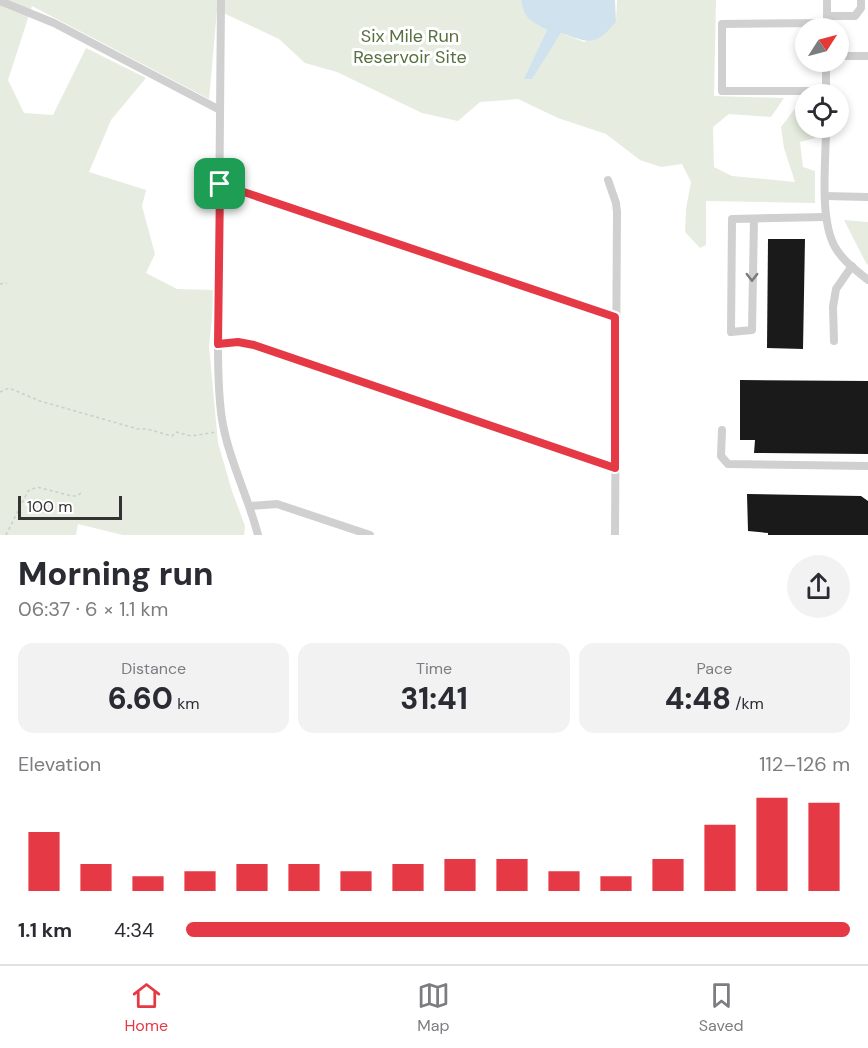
<!DOCTYPE html>
<meta charset="utf-8">
<style>
:root{--surface:#fff;--page:#f2f2f3;--text:#2b2b33;--muted:#7c7c81;--line:#e1e1e2;--accent:#e63946}
body{margin:0;font-family:"DM Sans",sans-serif;background:var(--page);color:var(--text);height:100vh;display:flex;flex-direction:column;font-size:22px;white-space:nowrap}
*{box-sizing:border-box;margin:0}
p{font-size:20px;color:var(--muted)}
.icon{flex:none;width:33px;height:33px;fill:none;stroke:currentColor;stroke-width:2;stroke-linecap:round;stroke-linejoin:round}
.map{position:relative;height:535px;overflow:hidden}
.side{display:flex;flex-direction:column;background:var(--surface);flex:1}
.side>*{flex:none}
.needle{width:39px;rotate:54deg}
.tools{position:absolute;left:795px;top:18px;display:grid;gap:12px}
.tools a{display:grid;place-items:center;width:54px;height:54px;border-radius:50%;background:var(--surface);box-shadow:0 3px 9px #0003;font-size:30px}
.scale{position:absolute;left:18px;bottom:15px;width:104px;box-sizing:border-box;padding-left:6px;border:3px solid #333;border-top:0;font-size:16px;line-height:21px;white-space:nowrap;color:#333;-webkit-text-stroke:4px #fff;paint-order:stroke}
.pin{position:absolute;display:grid;place-items:center;width:51px;height:51px;color:#fff;margin:-26px;border-radius:12px;box-shadow:0 3px 9px #0006}
.round{display:grid;place-items:center;flex:none;width:63px;height:63px;border-radius:32px;background:var(--page)}
.headline{display:flex;align-items:center;justify-content:space-between;height:102px;padding:0 18px}
h1{font-size:33px;font-weight:800;line-height:45px}
.stats{display:grid;grid-template-columns:repeat(3,1fr);gap:9px;height:102px;padding:6px 18px}
.stats div{display:grid;align-content:center;border-radius:15px;background:var(--page);text-align:center}
.stats b{font-size:30px;font-weight:800}
.stats small{font-size:16px;font-weight:400}
.stats p{font-size:16px}
.chart{height:168px;padding:12px 18px}
.chart p{display:flex;justify-content:space-between}
.chart svg{width:100%;height:108px;margin-top:6px;stroke:var(--accent);stroke-width:6}
ul{padding:0 18px;list-style:none;font-size:20px}
li{display:grid;grid-template-columns:96px 72px 1fr;align-items:center;height:45px}
li i{height:15px;border-radius:8px;background:var(--accent)}
.tabs{display:flex;justify-content:space-around;align-items:center;height:84px;border-top:2px solid var(--line);background:var(--surface);font-size:16px;color:var(--muted)}
.tabs a{display:grid;justify-items:center;gap:3px}
.tabs .active{color:var(--accent)}
.map>svg:first-child{display:block}
.green{fill:#e6ecdf}
.water{fill:#cfe2ee}
.building{fill:#1a1a1a}
.lines{fill:none;stroke-linecap:round;stroke-linejoin:round}
.path{stroke:#cdcdcd;stroke-width:1.5;stroke-dasharray:3 3;stroke-linecap:butt}
.minor{stroke:#d0d0d0;stroke-width:8}
.oneway{stroke:#7a7a7a}
.route-casing{stroke:#fff;stroke-width:12}
.route{stroke:#e63946;stroke-width:8}
.labels{text-anchor:middle;dominant-baseline:central;stroke-width:6;stroke-linejoin:round;paint-order:stroke}
.park-label{font-size:18px;fill:#56703f;stroke:#fff}
</style>
<div class="map">
<svg width="868" height="535" viewBox="0 0 868 535">
<rect width="100%" height="100%" fill="#fff"/>
<!-- green -->
<g class="green">
<path d="M 0,0 L 521,0 C 524,17 532,22 547,30 L 525,79 L 531,79 L 561,33 L 584,42 L 616,22 L 617,0 L 716,0 L 714,96 L 784,98 L 771,117 L 729,114 L 713,127 L 714,167 L 732,176 L 795,182 L 784,148 L 781,127 L 797,106 L 805,102 L 806,128 L 815,128 L 815,138 L 800,142 L 803,167 L 815,171 L 815,203 L 706,201 L 706,245 L 700,248 L 685,232 L 686,209 L 691,182 L 682,164 L 661,167 L 640,160 L 606,134 L 558,118 L 518,99 L 480,102 L 458,121 L 422,113 L 337,72 L 305,63 L 279,39 L 217,10 L 209,99 L 32,6 L 8,80 L 24,113 L 53,115 L 86,48 L 146,78 L 111,120 L 89,172 L 146,190 L 142,206 L 155,254 L 146,273 L 177,289 L 215,290 L 209,346 L 218,443 L 232,491 L 245,526 L 244,535 L 123,535 L 78,524 L 76,535 L 0,535 Z"/>
<path d="M 844,220 L 868,222 L 868,265 L 866,263 Z"/>
</g>
<!-- water -->
<path class="water" d="M 521,0 L 615,0 L 616,22 C 594,47 590,43 561,33 L 532,79 L 524,79 L 547,30 C 531,21 524,19 521,0 Z"/>
<!-- building -->
<g class="building">
<path d="M 768,239 L 805,239 L 803,349 L 767,348 Z"/>
<path d="M 740,380 L 868,381 L 868,454 L 754,453 L 755,440 L 740,440 Z"/>
<path d="M 747,494 L 861,496 L 868,501 L 868,535 L 768,535 L 768,533 L 748,531 Z"/>
</g>
<g class="lines">
<!-- path -->
<g class="path">
<path d="M 0,284 L 7,283"/>
<path d="M 0,392 L 9,388 L 40,401 L 138,429 L 147,429 L 172,436 L 176,432 L 191,436 L 216,432"/>
<path d="M 6,535 L 28,491 L 37,487 L 72,496 L 77,496 L 82,492"/>
</g>
<!-- minor -->
<g class="minor">
<path d="M 221,0 L 218,344 C 218,369 218,394 222,419 C 228,458 248,496 258,535"/>
<path d="M 827,0 L 827,28"/>
<path d="M 0,1 L 54,23 L 220,110"/>
<path d="M 827,16 L 855,16 L 861,8 L 861,0"/>
<path d="M 838,56 L 868,56"/>
<path d="M 826,62 L 826,93"/>
<path d="M 826,91 L 722,91 L 722,24 L 827,23"/>
<path d="M 826,128 C 826,161 819,219 835,247 C 843,261 856,270 868,280"/>
<path d="M 608,180 L 616,203 L 617,212 L 615,535"/>
<path d="M 220,184 L 615,317"/>
<path d="M 825,196 L 868,197"/>
<path d="M 754,219 L 752,330 L 731,332 L 732,219 L 826,217"/>
<path d="M 834,341 L 833,307 L 836,289 L 852,266"/>
<path d="M 218,344 L 238,342 L 254,345 L 615,468"/>
<path d="M 722,430 L 721,456 L 728,464 L 868,466"/>
<path d="M 250,506 L 277,504 L 370,535"/>
</g>
</g>
<!-- one-way arrows -->
<defs><path id="oneway-chevron" d="M-2-3.5L2.5 0L-2 3.5" fill="none" stroke-width="1.6" stroke-linecap="round" stroke-linejoin="round" transform="scale(1.5)"/></defs>
<use class="oneway" href="#oneway-chevron" transform="translate(752 277) rotate(90)"/>
<g class="lines">
<!-- route casing -->
<g class="route-casing">
<path id="route" d="M 220,184 L 615,317 L 615,468 L 254,345 L 238,342 L 218,344 Z"/>
</g>
<!-- route -->
<use href="#route" class="route"/>
</g>
<g class="labels">
<!-- park labels -->
<g class="park-label">
<text x="410" y="36">Six Mile Run<tspan x="410" dy="21">Reservoir Site</tspan></text>
</g>
</g>
</svg>
<div class="tools">
<a><svg class="needle" viewBox="-14 -14 28 28"><path d="M0-13l5 13h-10z" fill="#e53935"/><path d="M0 13l5-13h-10z" fill="#7c7c81"/></svg></a>
<a><svg class="icon" aria-label="locate" viewBox="0 0 24 24"><circle cx="12" cy="12" r="6"/><path d="M12 2v4M12 18v4M2 12h4M18 12h4"/></svg></a>
</div>
<div class="scale">100 m</div>
<div class="pin" style="left:220px;top:184px;background:#1e9e55"><svg class="icon" aria-label="arrive" viewBox="0 0 24 24"><path d="M6 21V4h12l-3 4 3 4H6"/></svg></div>
</div>
<section class="side">
<div class="headline"><div><h1>Morning run</h1><p>06:37 · 6 × 1.1 km</p></div><a class="round"><svg class="icon" aria-label="share" viewBox="0 0 24 24"><path d="M12 15V3M7 8l5-5 5 5M5 13v7h14v-7"/></svg></a></div>
<div class="stats">
<div><p>Distance</p><b>6.60<small> km</small></b></div>
<div><p>Time</p><b>31:41</b></div>
<div><p>Pace</p><b>4:48<small> /km</small></b></div>
</div>
<div class="chart"><p><span>Elevation</span>112–126 m</p>
<svg viewBox="0 0 160 44" preserveAspectRatio="none"><path d="M5 44V20M15 44V33M25 44V38M35 44V36M45 44V33M55 44V33M65 44V36M75 44V33M85 44V31M95 44V31M105 44V36M115 44V38M125 44V31M135 44V17M145 44V6M155 44V8"/></svg>
</div>
<ul>
<li><b>1.1 km</b>4:34<i style="width:100%"></i></li>
</ul>
</section>
<nav class="tabs">
<a class="active"><svg class="icon" aria-label="home" viewBox="0 0 24 24"><path d="M3 11l9-7 9 7M6 9v11h12V9"/></svg>Home</a>
<a><svg class="icon" aria-label="map" viewBox="0 0 24 24"><path d="M3 6l6-2 6 2 6-2v14l-6 2-6-2-6 2zM9 4v14M15 6v14"/></svg>Map</a>
<a><svg class="icon" aria-label="saved" viewBox="0 0 24 24"><path d="M7 4h10v16l-5-4-5 4z"/></svg>Saved</a>
</nav>
